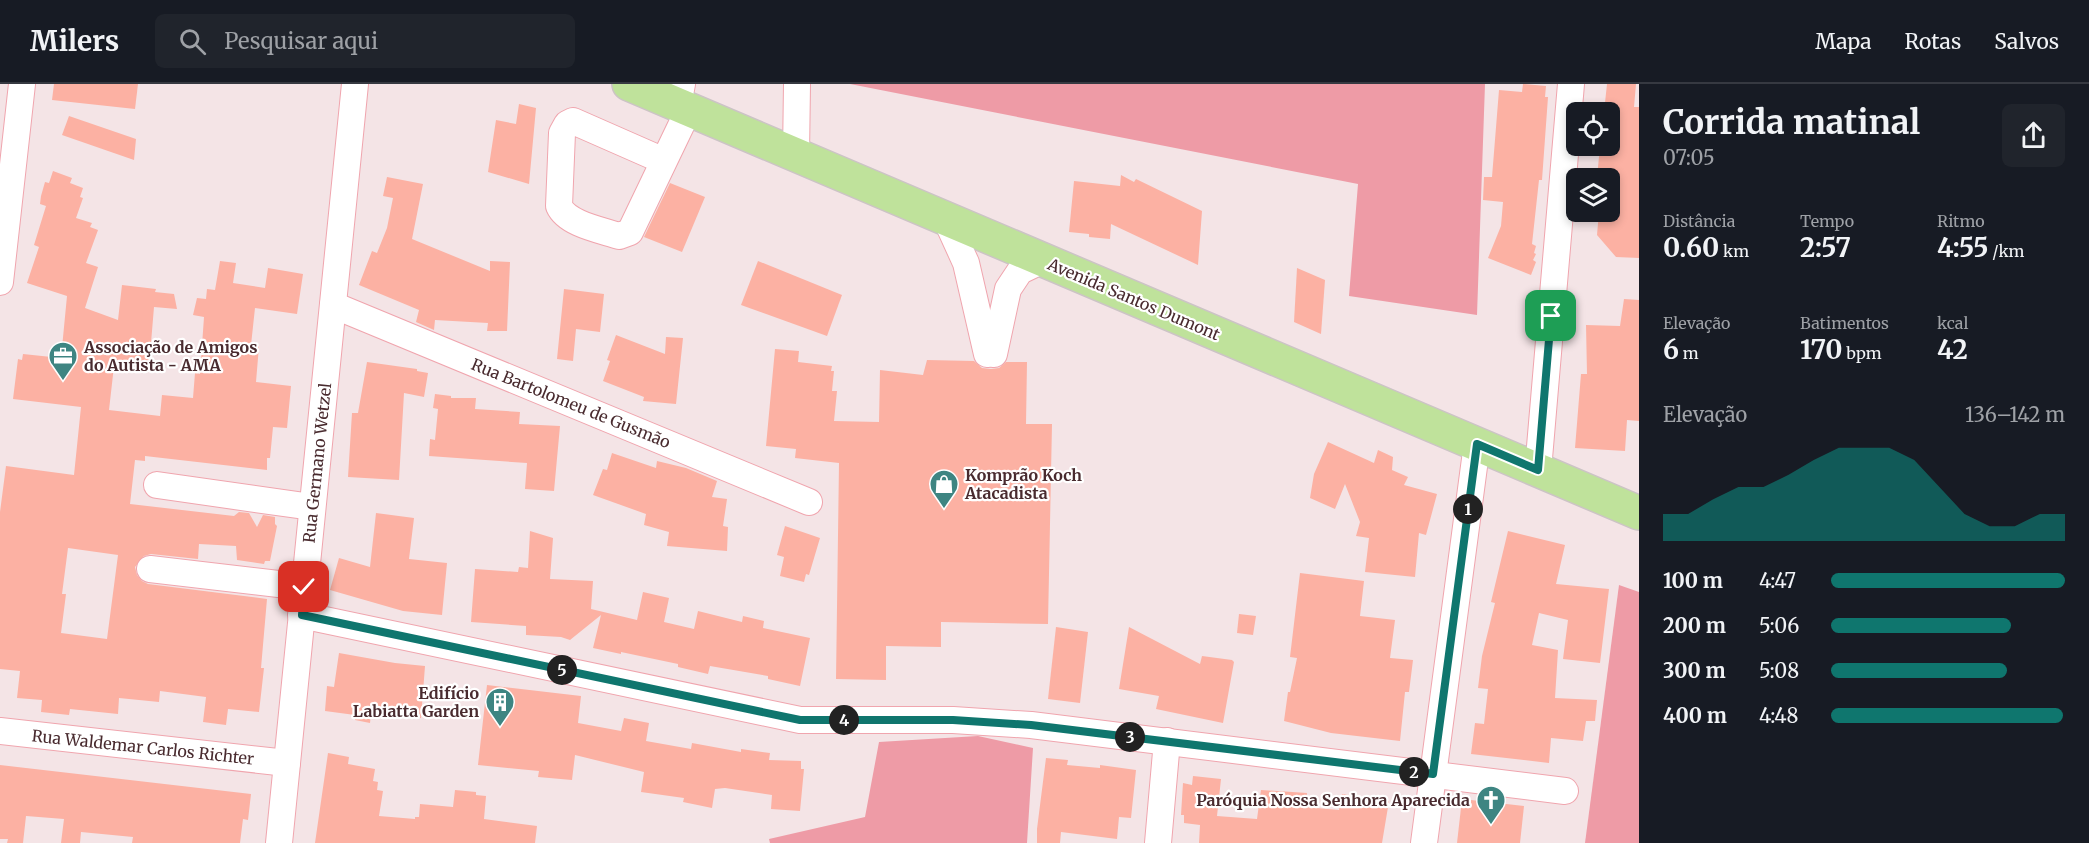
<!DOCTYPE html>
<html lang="pt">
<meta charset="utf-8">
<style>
:root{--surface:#171b24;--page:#20242c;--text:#f1f3f6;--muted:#9ea1a6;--line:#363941;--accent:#0f766e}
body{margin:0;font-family:Merriweather,serif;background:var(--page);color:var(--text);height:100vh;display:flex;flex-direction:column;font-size:22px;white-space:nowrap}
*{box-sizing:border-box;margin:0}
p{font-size:20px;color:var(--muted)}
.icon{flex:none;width:33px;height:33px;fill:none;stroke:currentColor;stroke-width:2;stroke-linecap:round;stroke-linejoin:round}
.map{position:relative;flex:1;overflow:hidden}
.side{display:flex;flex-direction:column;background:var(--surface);width:450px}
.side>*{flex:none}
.fabs{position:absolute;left:1566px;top:18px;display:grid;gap:12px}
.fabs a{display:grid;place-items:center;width:54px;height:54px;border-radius:9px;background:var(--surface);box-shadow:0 3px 9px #0003;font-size:30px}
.pin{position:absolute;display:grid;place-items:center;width:51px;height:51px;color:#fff;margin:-26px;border-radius:12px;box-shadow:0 3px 9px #0006}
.km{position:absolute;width:30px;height:30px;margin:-15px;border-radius:50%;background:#222;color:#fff;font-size:16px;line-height:30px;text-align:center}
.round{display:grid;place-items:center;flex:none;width:63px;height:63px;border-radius:9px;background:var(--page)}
.overview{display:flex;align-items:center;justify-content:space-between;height:102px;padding:0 24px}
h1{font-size:33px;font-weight:700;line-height:45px}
.stats{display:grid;grid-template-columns:repeat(3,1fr);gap:9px;height:102px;padding:6px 24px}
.stats div{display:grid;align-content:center}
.stats b{font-size:26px;font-weight:700}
.stats small{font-size:16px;font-weight:400}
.stats p{font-size:16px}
.chart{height:168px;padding:12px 24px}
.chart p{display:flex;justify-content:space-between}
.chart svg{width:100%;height:108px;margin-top:6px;fill:var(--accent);opacity:.7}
ul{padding:0 24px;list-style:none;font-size:20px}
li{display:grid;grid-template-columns:96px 72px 1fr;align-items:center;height:45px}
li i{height:15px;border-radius:8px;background:var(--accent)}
header{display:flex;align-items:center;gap:36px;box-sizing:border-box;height:84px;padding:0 30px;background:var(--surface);border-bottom:2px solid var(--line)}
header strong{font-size:28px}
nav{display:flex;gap:33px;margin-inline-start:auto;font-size:21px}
.search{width:420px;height:54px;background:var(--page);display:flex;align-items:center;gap:15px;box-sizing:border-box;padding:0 21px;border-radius:9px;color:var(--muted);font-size:22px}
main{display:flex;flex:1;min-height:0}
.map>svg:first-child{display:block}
.green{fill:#ee9ba6}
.building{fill:#fcb1a3;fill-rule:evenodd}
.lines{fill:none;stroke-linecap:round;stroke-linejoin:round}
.minor-casing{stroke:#f0a5ae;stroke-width:28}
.major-casing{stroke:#ccc4c5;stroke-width:36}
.minor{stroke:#fff;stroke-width:26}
.major{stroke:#bfe29b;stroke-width:33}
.route-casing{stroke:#fff;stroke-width:12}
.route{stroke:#0f766e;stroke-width:8}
.labels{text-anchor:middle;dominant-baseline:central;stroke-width:4.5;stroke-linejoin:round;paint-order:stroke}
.street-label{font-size:16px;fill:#492b2f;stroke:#fff}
.poi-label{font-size:16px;font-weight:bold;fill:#492b2f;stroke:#fff;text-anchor:start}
</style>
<header>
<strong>Milers</strong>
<div class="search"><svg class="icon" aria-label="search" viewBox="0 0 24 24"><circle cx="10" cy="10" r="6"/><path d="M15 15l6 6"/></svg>Pesquisar aqui</div>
<nav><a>Mapa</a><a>Rotas</a><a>Salvos</a></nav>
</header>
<main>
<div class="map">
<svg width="1639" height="759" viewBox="0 0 1639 759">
<rect width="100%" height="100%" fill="#f4e4e6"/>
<!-- green -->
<g class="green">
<path d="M 850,0 L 1485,0 L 1477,231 L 1349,212 L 1358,100 Z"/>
<path d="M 1619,501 L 1639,508 L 1639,759 L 1585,759 Z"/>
<path d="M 978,652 L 1033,664 L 1027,759 L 770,759 L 769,755 L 865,733 L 879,658 Z"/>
</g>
<!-- building -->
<g class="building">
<path d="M 54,0 L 138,0 L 135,25 L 52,16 Z"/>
<path d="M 1523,0 L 1546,2 L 1545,13 L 1548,13 L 1542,96 L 1539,96 L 1532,160 L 1536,162 L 1534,169 L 1536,170 L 1533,176 L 1536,178 L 1531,191 L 1488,174 L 1501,142 L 1503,118 L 1483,116 L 1484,93 L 1492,93 L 1499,6 L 1522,8 Z"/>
<path d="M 1607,0 L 1636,0 L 1634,23 L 1639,23 L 1639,174 L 1616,173 L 1597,151 L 1599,128 L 1610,129 L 1610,94 L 1597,94 L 1600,62 L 1610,62 L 1610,28 L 1604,28 Z"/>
<path d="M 519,20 L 536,24 L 529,100 L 488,88 L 496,36 L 516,40 Z"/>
<path d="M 69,32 L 136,55 L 134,76 L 62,51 Z"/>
<path d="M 53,87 L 72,94 L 70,99 L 83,104 L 80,113 L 83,114 L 76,134 L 92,139 L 90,143 L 98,146 L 86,179 L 98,183 L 85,224 L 118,236 L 122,201 L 156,205 L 155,208 L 174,210 L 177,225 L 154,223 L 149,283 L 114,282 L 109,326 L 160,332 L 162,311 L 193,314 L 195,289 L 200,290 L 204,233 L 193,231 L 197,214 L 206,215 L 207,205 L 215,206 L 220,177 L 236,179 L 233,199 L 265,204 L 268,184 L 303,190 L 297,230 L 255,224 L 251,261 L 259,262 L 256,298 L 291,302 L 287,344 L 273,343 L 270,374 L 267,374 L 267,386 L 145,372 L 145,377 L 135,376 L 130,420 L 234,432 L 239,428 L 249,429 L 257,443 L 263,431 L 275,433 L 275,440 L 277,442 L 270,477 L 265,477 L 264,480 L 237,476 L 236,462 L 199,460 L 198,475 L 151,470 L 144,472 L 135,483 L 137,491 L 142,497 L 148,500 L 267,515 L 261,584 L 264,584 L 259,628 L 228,625 L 226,641 L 203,638 L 206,613 L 160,607 L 159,618 L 119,614 L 118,630 L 70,625 L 69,631 L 41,628 L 42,616 L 17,614 L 20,587 L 0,585 L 0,428 L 6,382 L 74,391 L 81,323 L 13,315 L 18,275 L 22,276 L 23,270 L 61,274 L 67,212 L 27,199 L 39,163 L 34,161 L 46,122 L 40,120 L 41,112 L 45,98 L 49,99 ZM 68,464 L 118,471 L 107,555 L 61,549 L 66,510 L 62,510 Z"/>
<path d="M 1121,91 L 1134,98 L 1136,95 L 1202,127 L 1198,181 L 1111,140 L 1110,155 L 1089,153 L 1089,150 L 1069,148 L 1074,97 L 1120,102 Z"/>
<path d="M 387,93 L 423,100 L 412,155 L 490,187 L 490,177 L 510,178 L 507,247 L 487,247 L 488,239 L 435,236 L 434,246 L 416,238 L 419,226 L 359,201 L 372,167 L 377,169 L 387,144 L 393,114 L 383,112 Z"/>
<path d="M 670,99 L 705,113 L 682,168 L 644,153 Z"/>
<path d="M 758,177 L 842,211 L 827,252 L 741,221 Z"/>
<path d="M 1297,184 L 1325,196 L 1321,250 L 1294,238 Z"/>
<path d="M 564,205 L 604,210 L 600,248 L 576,245 L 573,277 L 557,275 Z"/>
<path d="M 1624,215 L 1639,216 L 1639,337 L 1627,336 L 1625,367 L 1575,364 L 1581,290 L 1587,290 L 1586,241 L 1620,242 Z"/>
<path d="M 616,251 L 665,270 L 666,253 L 683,254 L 676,320 L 643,317 L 644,313 L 603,297 L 610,277 L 607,276 Z"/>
<path d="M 775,265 L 799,267 L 798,278 L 832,282 L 831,287 L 834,287 L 832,307 L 837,307 L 834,337 L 879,338 L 880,286 L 923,291 L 927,276 L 974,277 L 982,284 L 991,285 L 999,284 L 1006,278 L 1027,278 L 1026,340 L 1052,340 L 1048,540 L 941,538 L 941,563 L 886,562 L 886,596 L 836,595 L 839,379 L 795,374 L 796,365 L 766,362 Z"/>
<path d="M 367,278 L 417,285 L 417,287 L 428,289 L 424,313 L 404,309 L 399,396 L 348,393 L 352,329 L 358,329 Z"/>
<path d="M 435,310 L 451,312 L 451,314 L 476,314 L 475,325 L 520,328 L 519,340 L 560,342 L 554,407 L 525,405 L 527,379 L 429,372 L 430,355 L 435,356 L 438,325 L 433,324 Z"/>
<path d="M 1328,358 L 1374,379 L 1378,366 L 1393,373 L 1392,386 L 1408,393 L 1404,401 L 1437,410 L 1426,451 L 1419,449 L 1415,493 L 1365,488 L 1369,454 L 1356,452 L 1360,438 L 1345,400 L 1335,425 L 1310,414 L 1314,390 Z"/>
<path d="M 612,369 L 656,384 L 657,377 L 686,384 L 717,397 L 712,413 L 727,415 L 723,442 L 728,443 L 727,467 L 667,462 L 669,448 L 644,441 L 646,430 L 593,411 L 603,385 L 607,386 Z"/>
<path d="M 376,429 L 414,434 L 409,475 L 447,479 L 442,531 L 403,527 L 330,506 L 339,474 L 370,483 Z"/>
<path d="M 785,442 L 820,454 L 809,491 L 806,490 L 804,498 L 780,492 L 784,473 L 777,471 Z"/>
<path d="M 530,447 L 553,454 L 550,495 L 593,497 L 591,525 L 637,536 L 643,508 L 669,514 L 664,538 L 694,545 L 698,527 L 742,538 L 743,532 L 764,537 L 763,544 L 810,554 L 800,602 L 768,595 L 768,592 L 710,582 L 708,590 L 678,583 L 678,580 L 621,568 L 621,570 L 593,564 L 601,531 L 570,556 L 561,553 L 526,551 L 526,542 L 471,538 L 475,485 L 518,488 L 519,483 L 528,484 Z"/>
<path d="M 1508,447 L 1565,461 L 1556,500 L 1609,505 L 1600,579 L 1563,575 L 1568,536 L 1539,529 L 1532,561 L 1558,566 L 1555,614 L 1597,616 L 1595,637 L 1586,637 L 1583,657 L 1551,654 L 1549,679 L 1471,670 L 1475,639 L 1484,640 L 1488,605 L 1478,604 L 1482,572 L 1495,519 L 1491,518 Z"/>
<path d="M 1300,489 L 1364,497 L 1360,532 L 1395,536 L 1390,574 L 1413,576 L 1409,608 L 1405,608 L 1400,657 L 1331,649 L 1284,637 L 1288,608 L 1290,608 L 1297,574 L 1290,573 Z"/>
<path d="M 1239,530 L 1256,532 L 1253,551 L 1237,549 Z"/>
<path d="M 1056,543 L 1088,548 L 1080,619 L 1048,615 Z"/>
<path d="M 1129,543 L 1200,580 L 1202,572 L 1232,576 L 1234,578 L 1223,639 L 1156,625 L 1159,612 L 1119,605 Z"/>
<path d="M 339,569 L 395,579 L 425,582 L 421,634 L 371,630 L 370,639 L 355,636 L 355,631 L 325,627 L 327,602 L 334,603 Z"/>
<path d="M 487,601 L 581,612 L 578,639 L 621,647 L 624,634 L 649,639 L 646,657 L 691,665 L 692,659 L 741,668 L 741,665 L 770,669 L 769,676 L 801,677 L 801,685 L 804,685 L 800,727 L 771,725 L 772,711 L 725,704 L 715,705 L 712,724 L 683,718 L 684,714 L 641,708 L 644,688 L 575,671 L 572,696 L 538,693 L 539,687 L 478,681 Z"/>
<path d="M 328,669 L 349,673 L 348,680 L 375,685 L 373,697 L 378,698 L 377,706 L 383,707 L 379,732 L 415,735 L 415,733 L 419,733 L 420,720 L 453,723 L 455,706 L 476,708 L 476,711 L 486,712 L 484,735 L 537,742 L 535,759 L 315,759 Z"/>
<path d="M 1046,674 L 1068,676 L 1067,681 L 1100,684 L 1100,681 L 1136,686 L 1131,734 L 1119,733 L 1117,755 L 1061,748 L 1060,759 L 1037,759 L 1037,745 Z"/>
<path d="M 0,681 L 251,710 L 248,736 L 243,735 L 240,759 L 132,759 L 133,753 L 81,748 L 80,759 L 61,759 L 64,735 L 26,732 L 23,759 L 7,759 L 8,755 L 0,755 Z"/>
<path d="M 1193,692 L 1221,695 L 1217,732 L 1257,735 L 1261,706 L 1307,709 L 1305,723 L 1339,726 L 1342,710 L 1389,717 L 1382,759 L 1199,759 L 1200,741 L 1184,739 L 1184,731 L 1181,731 L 1183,699 L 1192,701 Z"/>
<path d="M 1462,715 L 1524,722 L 1520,759 L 1457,759 Z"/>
</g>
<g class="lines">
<!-- minor casing -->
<g class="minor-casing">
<g id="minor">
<path d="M 678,21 L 682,0"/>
<path d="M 796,71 L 797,0"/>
<path d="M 664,77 L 573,37 L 567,40 L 562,49 L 559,122 C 567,140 601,146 619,152 L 630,148 L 689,25"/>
<path d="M 946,135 L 966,179 L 987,270"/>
<path d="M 0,198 L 22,0"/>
<path d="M 333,221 L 809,418"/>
<path d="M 994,270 L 1008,205 L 1020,187 L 1043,176"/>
<path d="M 1538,386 L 1571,0"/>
<path d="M 157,401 L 312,423"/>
<path d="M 150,485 L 304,503"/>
<path d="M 301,531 L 800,636 L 953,636 L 1031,641 L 1565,707"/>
<path d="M 0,647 L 287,679"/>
<path d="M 279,759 L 355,0"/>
<path d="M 1158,759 L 1167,657"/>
<path d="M 1424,759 L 1477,360"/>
</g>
</g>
<!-- major casing -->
<g class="major-casing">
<path id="major" d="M 629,0 L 1639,429"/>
</g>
<!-- minor -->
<use href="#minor" class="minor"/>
<!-- major -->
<use href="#major" class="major"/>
</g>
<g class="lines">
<!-- route casing -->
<g class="route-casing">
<path id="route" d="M 304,503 L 302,531 L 800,636 L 953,636 L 1031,641 L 1433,690 L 1477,360 L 1538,386 L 1551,232"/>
</g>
<!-- route -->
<use href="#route" class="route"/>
</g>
<!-- icons -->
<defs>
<g id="office-pin" transform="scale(1.5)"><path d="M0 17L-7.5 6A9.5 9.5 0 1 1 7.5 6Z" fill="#3e8582" stroke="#fff"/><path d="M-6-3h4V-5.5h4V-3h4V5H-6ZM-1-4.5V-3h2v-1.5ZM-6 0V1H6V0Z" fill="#fff"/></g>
<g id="shop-pin" transform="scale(1.5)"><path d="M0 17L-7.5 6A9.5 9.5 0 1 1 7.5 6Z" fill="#3e8582" stroke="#fff"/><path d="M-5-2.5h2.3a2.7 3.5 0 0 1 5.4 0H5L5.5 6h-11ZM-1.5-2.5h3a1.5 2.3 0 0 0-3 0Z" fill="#fff"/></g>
<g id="building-pin" transform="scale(1.5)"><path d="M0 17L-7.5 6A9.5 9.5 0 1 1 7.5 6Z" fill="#3e8582" stroke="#fff"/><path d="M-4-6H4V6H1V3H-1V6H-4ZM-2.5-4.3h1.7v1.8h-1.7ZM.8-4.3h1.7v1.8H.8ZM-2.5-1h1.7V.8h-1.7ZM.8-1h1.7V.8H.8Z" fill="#fff"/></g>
<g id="church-pin" transform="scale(1.5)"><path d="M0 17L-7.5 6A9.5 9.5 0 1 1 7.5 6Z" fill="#3e8582" stroke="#fff"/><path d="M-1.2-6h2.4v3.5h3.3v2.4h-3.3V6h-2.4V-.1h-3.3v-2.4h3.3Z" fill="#fff"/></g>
</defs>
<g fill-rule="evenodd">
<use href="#office-pin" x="63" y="272"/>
<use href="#shop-pin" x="944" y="400"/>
<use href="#building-pin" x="500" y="618"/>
<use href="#church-pin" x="1491" y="716"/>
</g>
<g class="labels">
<!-- street labels -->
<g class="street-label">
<text transform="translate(1134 215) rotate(23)">Avenida Santos Dumont</text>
<text transform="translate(571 319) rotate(22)">Rua Bartolomeu de Gusmão</text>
<text transform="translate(317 379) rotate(-84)">Rua Germano Wetzel</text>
<text transform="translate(143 663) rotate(6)">Rua Waldemar Carlos Richter</text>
</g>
<!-- poi labels -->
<g class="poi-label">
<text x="84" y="263">Associação de Amigos<tspan x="84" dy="18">do Autista - AMA</tspan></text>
<text x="965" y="391">Komprão Koch<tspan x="965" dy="18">Atacadista</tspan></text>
<text x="479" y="609" text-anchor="end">Edifício<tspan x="479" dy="18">Labiatta Garden</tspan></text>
<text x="1470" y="716" text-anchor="end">Paróquia Nossa Senhora Aparecida</text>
</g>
</g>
</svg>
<div class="fabs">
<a><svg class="icon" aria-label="locate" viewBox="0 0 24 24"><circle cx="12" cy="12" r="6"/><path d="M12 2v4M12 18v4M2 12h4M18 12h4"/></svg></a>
<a><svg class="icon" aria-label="layers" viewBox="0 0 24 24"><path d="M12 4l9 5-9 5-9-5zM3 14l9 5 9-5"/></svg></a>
</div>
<div class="pin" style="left:1551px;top:232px;background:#1e9e55"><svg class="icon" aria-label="arrive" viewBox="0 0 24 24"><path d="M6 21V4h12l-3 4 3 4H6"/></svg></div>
<div class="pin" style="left:304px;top:503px;background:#d93025"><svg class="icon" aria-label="check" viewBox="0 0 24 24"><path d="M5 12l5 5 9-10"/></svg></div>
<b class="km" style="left:1468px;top:425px">1</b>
<b class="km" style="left:1414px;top:688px">2</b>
<b class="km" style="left:1130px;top:653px">3</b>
<b class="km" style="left:844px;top:636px">4</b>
<b class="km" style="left:562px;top:586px">5</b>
</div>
<section class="side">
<div class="overview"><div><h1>Corrida matinal</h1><p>07:05</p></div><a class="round"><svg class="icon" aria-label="share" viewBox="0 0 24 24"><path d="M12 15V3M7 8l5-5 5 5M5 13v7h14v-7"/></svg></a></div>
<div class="stats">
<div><p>Distância</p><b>0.60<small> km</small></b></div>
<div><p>Tempo</p><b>2:57</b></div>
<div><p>Ritmo</p><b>4:55<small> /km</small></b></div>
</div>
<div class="stats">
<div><p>Elevação</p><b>6<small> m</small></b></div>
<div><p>Batimentos</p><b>170<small> bpm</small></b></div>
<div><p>kcal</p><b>42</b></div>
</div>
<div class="chart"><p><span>Elevação</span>136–142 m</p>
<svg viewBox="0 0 160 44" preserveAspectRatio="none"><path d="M0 44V33L10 33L20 27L30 22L40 22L50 17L60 11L70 6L80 6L90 6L100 11L110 22L120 33L130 38L140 38L150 33L160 33V44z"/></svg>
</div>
<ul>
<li><b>100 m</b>4:47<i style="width:100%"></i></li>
<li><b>200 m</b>5:06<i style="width:77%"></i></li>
<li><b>300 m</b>5:08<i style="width:75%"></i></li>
<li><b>400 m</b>4:48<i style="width:99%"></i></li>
</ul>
</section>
</main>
